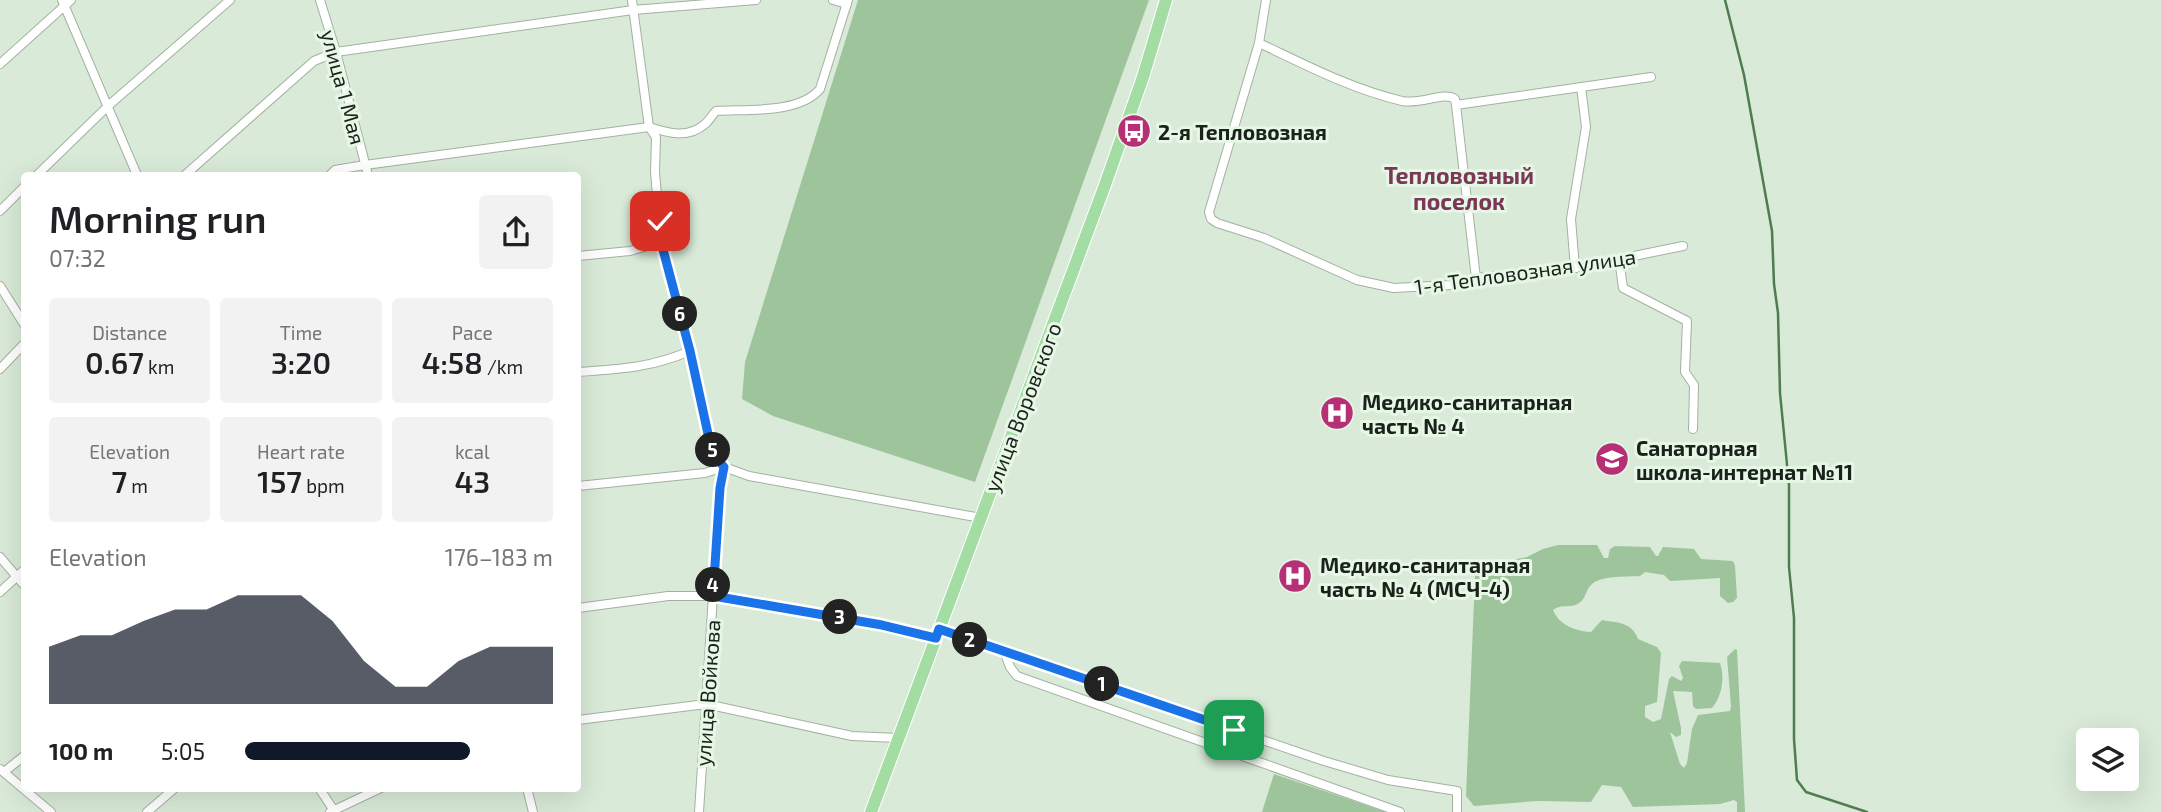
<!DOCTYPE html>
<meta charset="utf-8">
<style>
:root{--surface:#fff;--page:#f2f2f2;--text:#202124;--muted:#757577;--accent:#111827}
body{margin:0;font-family:"Exo 2",sans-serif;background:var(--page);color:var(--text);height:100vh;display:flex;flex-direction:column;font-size:26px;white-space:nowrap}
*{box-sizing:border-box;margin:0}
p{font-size:23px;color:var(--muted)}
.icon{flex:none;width:38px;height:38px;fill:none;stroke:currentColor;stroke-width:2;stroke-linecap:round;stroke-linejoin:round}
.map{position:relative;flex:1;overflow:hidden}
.details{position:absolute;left:21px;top:172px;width:560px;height:620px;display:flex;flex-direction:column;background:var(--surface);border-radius:7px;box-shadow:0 7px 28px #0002}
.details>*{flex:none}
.controls{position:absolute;left:2076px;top:728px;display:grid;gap:14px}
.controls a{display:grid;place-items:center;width:63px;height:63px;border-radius:7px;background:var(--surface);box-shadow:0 7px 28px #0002;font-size:35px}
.pin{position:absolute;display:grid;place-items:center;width:60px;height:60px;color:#fff;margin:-30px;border-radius:14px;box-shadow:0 4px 10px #0006}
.km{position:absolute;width:35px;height:35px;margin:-18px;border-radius:50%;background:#222;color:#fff;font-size:19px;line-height:35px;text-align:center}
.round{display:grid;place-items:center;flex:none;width:74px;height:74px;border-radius:7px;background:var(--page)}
.headline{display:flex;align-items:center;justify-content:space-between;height:119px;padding:0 28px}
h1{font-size:38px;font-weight:600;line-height:52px}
.stats{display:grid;grid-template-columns:repeat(3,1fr);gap:10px;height:119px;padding:7px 28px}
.stats div{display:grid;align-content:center;border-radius:7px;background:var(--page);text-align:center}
.stats b{font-size:30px;font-weight:600}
.stats small{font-size:19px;font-weight:400}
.stats p{font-size:19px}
.chart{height:196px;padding:14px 28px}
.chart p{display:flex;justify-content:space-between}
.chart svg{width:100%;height:126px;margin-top:7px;fill:var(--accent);opacity:.7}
ul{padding:0 28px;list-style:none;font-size:23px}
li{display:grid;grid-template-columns:112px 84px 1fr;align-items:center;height:52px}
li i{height:18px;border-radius:9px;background:var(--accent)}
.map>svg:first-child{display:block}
.green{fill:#9ec49c}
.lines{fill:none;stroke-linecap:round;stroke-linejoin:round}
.stream{stroke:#507d4f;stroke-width:2.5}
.street-casing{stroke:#a2b2a1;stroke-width:10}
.primary-casing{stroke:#fff;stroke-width:14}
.street{stroke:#fff;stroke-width:8}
.primary{stroke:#a3dda4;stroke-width:12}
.route-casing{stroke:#fff;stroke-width:14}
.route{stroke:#1a73e8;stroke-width:9}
.labels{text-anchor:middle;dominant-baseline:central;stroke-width:6;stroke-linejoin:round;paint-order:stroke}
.street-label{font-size:21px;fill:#1b211b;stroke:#e6f7e5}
.poi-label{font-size:21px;font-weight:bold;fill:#1b211b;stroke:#e6f7e5;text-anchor:start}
.neighbourhood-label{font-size:23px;font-weight:bold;fill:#7b3856;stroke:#e6f7e5}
</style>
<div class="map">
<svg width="2161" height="812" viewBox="0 0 2161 812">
<rect width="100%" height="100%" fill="#d9ead8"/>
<!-- green -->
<g class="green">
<path d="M 858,0 L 1149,0 L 975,482 L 773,416 L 742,399 L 745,362 Z"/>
<path d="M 1558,545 L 1597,545 L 1604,558 L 1608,558 L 1610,549 L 1615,546 L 1650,547 L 1656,556 L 1658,556 L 1663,547 L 1694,549 L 1701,559 L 1733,561 L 1735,566 L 1737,598 L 1733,602 L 1728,603 L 1720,596 L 1720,578 L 1670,581 L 1664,575 L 1645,572 L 1640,576 C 1627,577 1600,575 1591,585 C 1585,591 1586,599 1579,603 C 1571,609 1562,603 1553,610 C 1559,625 1575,631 1591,632 L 1602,620 C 1618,623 1632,622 1638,639 L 1657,647 L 1661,653 L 1657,702 L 1645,706 L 1645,717 L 1653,722 L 1661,719 L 1669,679 L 1672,676 L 1681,681 L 1683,678 L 1679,666 L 1682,661 L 1720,663 C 1725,678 1722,696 1712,708 L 1696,709 L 1693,706 L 1692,692 L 1673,691 L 1681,728 L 1681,735 L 1676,737 L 1670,732 L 1680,764 L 1684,768 L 1687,763 L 1692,729 L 1698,715 L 1730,711 L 1731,706 L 1727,657 L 1735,649 L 1737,650 L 1745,812 L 1737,812 L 1737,802 L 1734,800 L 1720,804 L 1633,807 L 1621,787 L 1602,785 L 1591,802 L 1538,801 L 1474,806 L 1466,796 L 1475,576 L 1483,566 L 1527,557 L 1543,549 Z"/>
<path d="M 1274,774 L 1386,812 L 1262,812 Z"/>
</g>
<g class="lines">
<!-- stream -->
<path class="stream" d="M 1725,0 L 1744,75 L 1772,231 L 1774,284 L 1778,313 L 1780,393 L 1789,485 L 1789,567 L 1794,618 L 1794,739 L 1797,780 L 1806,792 L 1867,812"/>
<!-- street casing -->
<g class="street-casing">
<g id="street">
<path d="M 62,0 L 137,175"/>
<path d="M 320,0 L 336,52 L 368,175"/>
<path d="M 632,0 L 649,127 L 656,137 L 655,172 L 661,242 L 690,351 L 710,443 L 715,456 L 724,467"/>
<path d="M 833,0 L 847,4"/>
<path d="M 1266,0 L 1259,43 L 1209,212 L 1211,219 L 1217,223 L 1264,238 L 1357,280 L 1394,288 L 1452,285 L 1476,278 L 1575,268 L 1683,246"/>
<path d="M 1259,43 C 1306,65 1351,89 1402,101 C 1421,105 1444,91 1455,99 L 1456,105 L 1651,77"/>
<path d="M 0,64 L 71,0"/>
<path d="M 1456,105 L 1476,278"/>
<path d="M 37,175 L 108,106 L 230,0"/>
<path d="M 185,175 L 314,61 L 336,52 L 633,10 L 756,0"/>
<path d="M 330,175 L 335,170 L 365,165 L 649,127 C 668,133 688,139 705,124 C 709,121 712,115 716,111 C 748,109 799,114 820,89 L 848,0"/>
<path d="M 0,211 L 24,187"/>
<path d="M 578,256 L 630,251 L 661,242"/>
<path d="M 1619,259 L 1623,288 L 1687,321 L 1685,372 L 1694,385 L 1693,429"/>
<path d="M 1575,268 L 1571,219 L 1586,127 L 1581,87"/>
<path d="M 0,286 L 24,324"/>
<path d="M 0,369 L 24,344"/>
<path d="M 578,372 C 620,369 650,368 690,351"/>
<path d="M 578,486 L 705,473 L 724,467 L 749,476 L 981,518"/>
<path d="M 0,557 L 24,585"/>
<path d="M 0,592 L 24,570"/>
<path d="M 578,608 L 668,596 L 713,596 L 882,625 L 936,638"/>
<path d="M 939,629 L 1324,761 L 1388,780 L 1457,791 L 1457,812"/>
<path d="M 1004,651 L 1010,667 L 1017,676 L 1400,812"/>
<path d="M 578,720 L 706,704 L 852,736 L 898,738"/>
<path d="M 0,769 L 51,812"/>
<path d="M 4,772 L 24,756"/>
<path d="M 319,788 L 335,812"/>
<path d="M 527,788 L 533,812"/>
<path d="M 147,812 L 175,788"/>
<path d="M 330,812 L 381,788"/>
<path d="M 699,812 L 720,487 L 724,467"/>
</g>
</g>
<!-- primary casing -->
<g class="primary-casing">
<path id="primary" d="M 871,812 L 1105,185 L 1143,77 L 1166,0"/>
</g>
<!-- street -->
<use href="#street" class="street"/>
<!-- primary -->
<use href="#primary" class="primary"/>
</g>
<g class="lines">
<!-- route casing -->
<g class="route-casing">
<path id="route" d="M 660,221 L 661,242 L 690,351 L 710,443 L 715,456 L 724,467 L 720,488 L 713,596 L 882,625 L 936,638 L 939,629 L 1234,730"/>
</g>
<!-- route -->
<use href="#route" class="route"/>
</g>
<!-- icons -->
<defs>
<g id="bus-disc" transform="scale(1.75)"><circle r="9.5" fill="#b53074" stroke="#e6f7e5"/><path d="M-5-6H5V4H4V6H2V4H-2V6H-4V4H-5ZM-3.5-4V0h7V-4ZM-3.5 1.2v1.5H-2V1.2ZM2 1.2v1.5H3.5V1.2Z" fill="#fff"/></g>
<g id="hospital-disc" transform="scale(1.75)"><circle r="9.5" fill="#b53074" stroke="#e6f7e5"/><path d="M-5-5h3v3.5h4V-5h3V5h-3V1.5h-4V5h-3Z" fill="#fff"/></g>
<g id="school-disc" transform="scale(1.75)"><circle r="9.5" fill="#b53074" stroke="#e6f7e5"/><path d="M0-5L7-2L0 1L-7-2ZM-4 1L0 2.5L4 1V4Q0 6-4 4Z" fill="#fff"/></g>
</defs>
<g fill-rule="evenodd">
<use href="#bus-disc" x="1134" y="131"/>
<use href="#hospital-disc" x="1337" y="413"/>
<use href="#school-disc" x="1612" y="459"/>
<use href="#hospital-disc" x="1295" y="576"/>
</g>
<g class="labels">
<!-- street labels -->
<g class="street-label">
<text transform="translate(344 87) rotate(75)">улица 1 Мая</text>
<text transform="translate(1525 271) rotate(-8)">1-я Тепловозная улица</text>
<text transform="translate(1022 407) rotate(-69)">улица Воровского</text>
<text transform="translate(707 693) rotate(-86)">улица Войкова</text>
</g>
<!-- poi labels -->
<g class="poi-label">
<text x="1158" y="131">2-я Тепловозная</text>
<text x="1362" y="401">Медико-санитарная<tspan x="1362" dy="24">часть № 4</tspan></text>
<text x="1636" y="447">Санаторная<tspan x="1636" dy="24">школа-интернат №11</tspan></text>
<text x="1320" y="564">Медико-санитарная<tspan x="1320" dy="24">часть № 4 (МСЧ-4)</tspan></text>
</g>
<!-- neighbourhood labels -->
<g class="neighbourhood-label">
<text x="1459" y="175">Тепловозный<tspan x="1459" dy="26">поселок</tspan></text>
</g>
</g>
</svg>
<div class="controls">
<a><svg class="icon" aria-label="layers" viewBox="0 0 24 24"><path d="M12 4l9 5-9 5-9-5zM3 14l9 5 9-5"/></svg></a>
</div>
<div class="pin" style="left:1234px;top:730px;background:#1e9e55"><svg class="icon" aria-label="arrive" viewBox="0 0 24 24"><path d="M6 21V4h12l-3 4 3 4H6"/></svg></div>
<div class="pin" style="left:660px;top:221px;background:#d93025"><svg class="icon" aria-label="check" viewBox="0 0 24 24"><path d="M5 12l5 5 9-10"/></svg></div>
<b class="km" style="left:1102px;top:684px">1</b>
<b class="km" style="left:970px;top:640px">2</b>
<b class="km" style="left:840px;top:617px">3</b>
<b class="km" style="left:713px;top:585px">4</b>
<b class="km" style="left:713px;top:450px">5</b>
<b class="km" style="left:680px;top:314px">6</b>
<section class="details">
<div class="headline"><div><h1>Morning run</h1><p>07:32</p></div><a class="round"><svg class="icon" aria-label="share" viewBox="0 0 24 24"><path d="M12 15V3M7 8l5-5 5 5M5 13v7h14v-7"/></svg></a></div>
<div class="stats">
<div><p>Distance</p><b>0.67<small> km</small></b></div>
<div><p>Time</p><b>3:20</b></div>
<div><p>Pace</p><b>4:58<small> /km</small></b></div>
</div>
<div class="stats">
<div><p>Elevation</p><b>7<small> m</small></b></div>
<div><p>Heart rate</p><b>157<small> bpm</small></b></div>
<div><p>kcal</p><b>43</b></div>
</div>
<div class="chart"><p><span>Elevation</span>176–183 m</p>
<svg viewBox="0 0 160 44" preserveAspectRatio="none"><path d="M0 44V24L10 20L20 20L30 15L40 11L50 11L60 6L70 6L80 6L90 15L100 29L110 38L120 38L130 29L140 24L150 24L160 24V44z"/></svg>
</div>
<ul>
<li><b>100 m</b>5:05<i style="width:73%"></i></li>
</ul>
</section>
</div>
